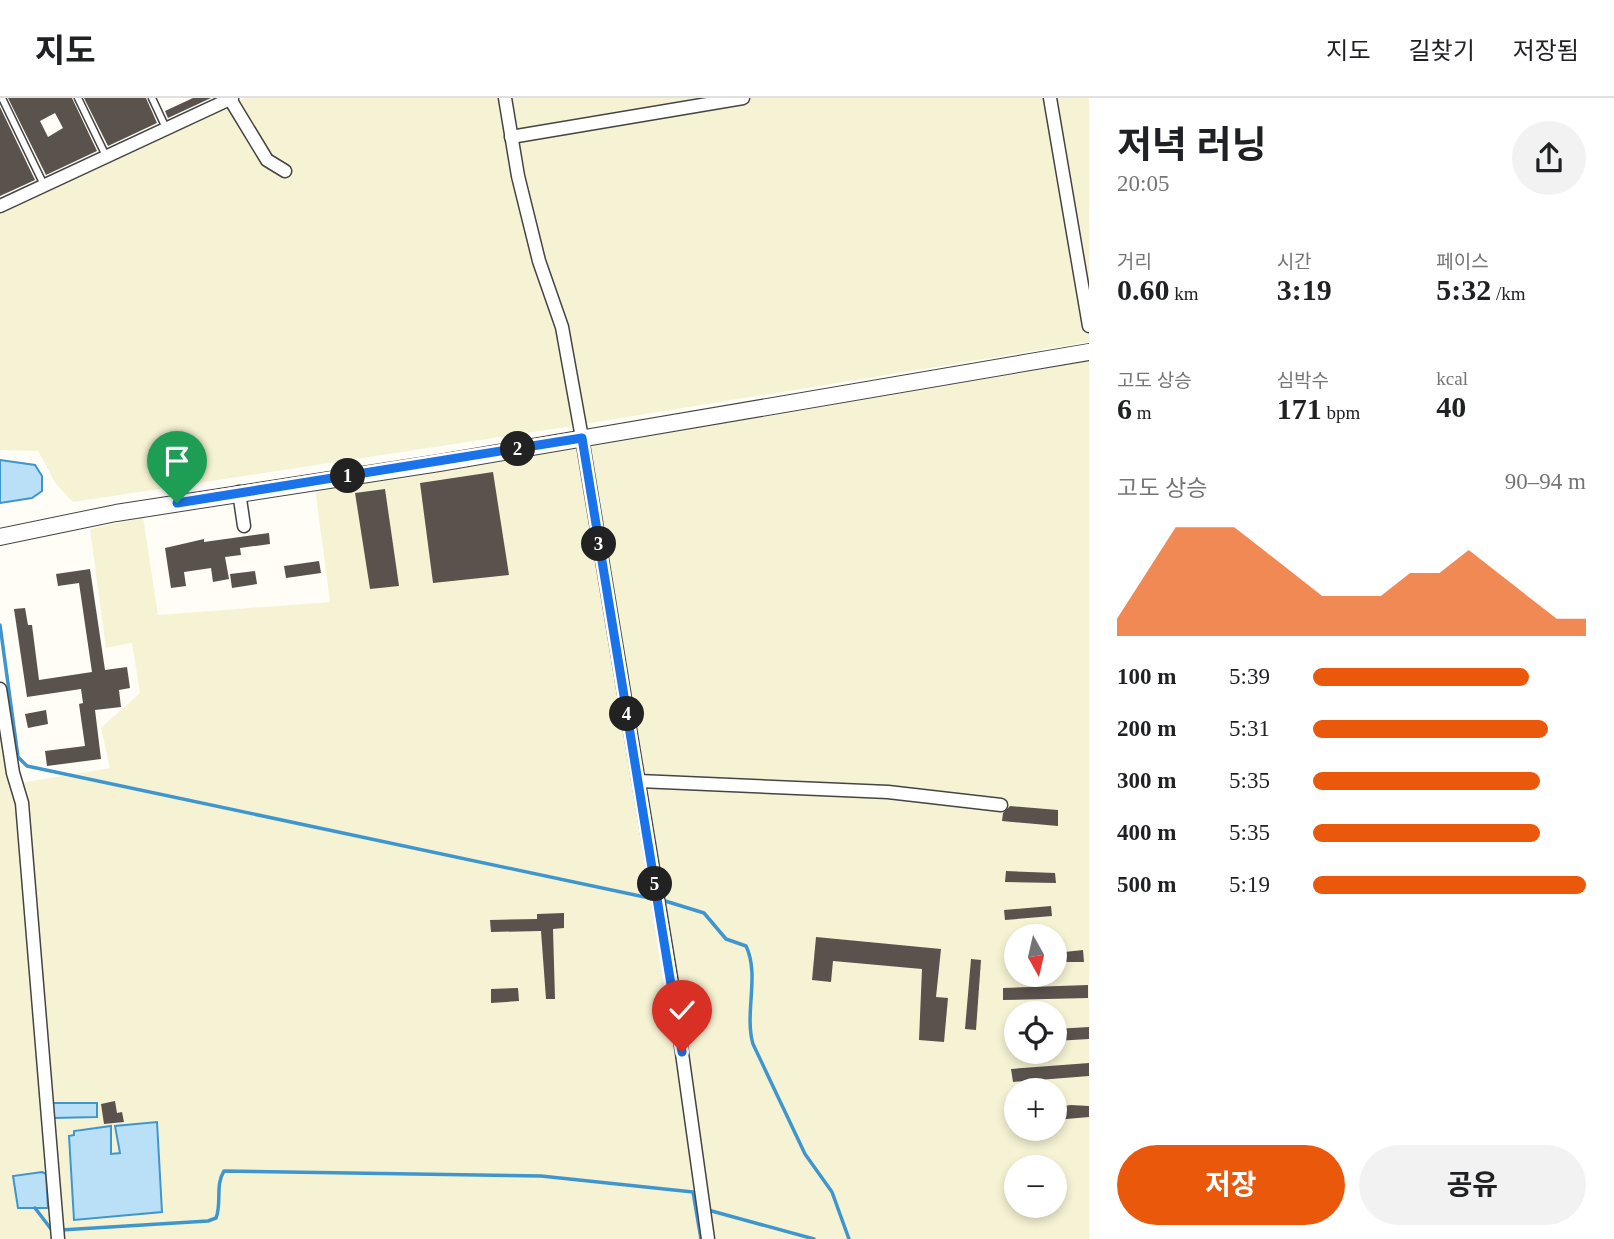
<!DOCTYPE html>
<html lang="ko">
<meta charset="utf-8">
<style>
:root{--surface:#fff;--page:#f2f2f2;--text:#202124;--muted:#757577;--line:#e0e0e0;--accent:#ea580c}
body{margin:0;font-family:"Times New Roman","Noto Sans KR",serif;background:var(--page);color:var(--text);height:100vh;display:flex;flex-direction:column;font-size:26px;white-space:nowrap}
*{box-sizing:border-box;margin:0}
p{font-size:23px;color:var(--muted)}
.icon{flex:none;width:38px;height:38px;fill:none;stroke:currentColor;stroke-width:2;stroke-linecap:round;stroke-linejoin:round}
.map{position:relative;flex:1;overflow:hidden}
.details{display:flex;flex-direction:column;background:var(--surface);width:525px}
.details>*{flex:none}
.needle{width:46px;rotate:172deg}
.buttons{position:absolute;left:1004px;top:826px;display:grid;gap:14px}
.buttons a{display:grid;place-items:center;width:63px;height:63px;border-radius:50%;background:var(--surface);box-shadow:0 4px 10px #0003;font-size:35px}
.pin{position:absolute;display:grid;place-items:center;width:60px;height:60px;color:#fff;margin:-72px -30px;border-radius:50% 50% 50% 0;rotate:-45deg;box-shadow:0 0 7px #0007}
.pin .icon{rotate:45deg}
.km{position:absolute;width:35px;height:35px;margin:-18px;border-radius:50%;background:#222;color:#fff;font-size:19px;line-height:35px;text-align:center}
.round{display:grid;place-items:center;flex:none;width:74px;height:74px;border-radius:37px;background:var(--page)}
.overview{display:flex;align-items:center;justify-content:space-between;height:119px;padding:0 28px}
h1{font-size:38px;font-weight:700;line-height:52px}
.metrics{display:grid;grid-template-columns:repeat(3,1fr);gap:10px;height:119px;padding:7px 28px}
.metrics div{display:grid;align-content:center}
.metrics b{font-size:30px;font-weight:700}
.metrics small{font-size:19px;font-weight:400}
.metrics p{font-size:19px}
.chart{height:196px;padding:14px 28px}
.chart p{display:flex;justify-content:space-between}
.chart svg{width:100%;height:126px;margin-top:7px;fill:var(--accent);opacity:.7}
.button{display:flex;gap:14px;margin-top:auto;padding:14px 28px}
.button a{flex:1;height:80px;border-radius:42px;background:var(--accent);color:#fff;font-size:28px;font-weight:700;line-height:80px;text-align:center}
.button a+a{background:var(--page);color:var(--text)}
ul{padding:0 28px;list-style:none;font-size:23px}
li{display:grid;grid-template-columns:112px 84px 1fr;align-items:center;height:52px}
li i{height:18px;border-radius:9px;background:var(--accent)}
header{display:flex;align-items:center;gap:42px;box-sizing:border-box;height:98px;padding:0 35px;background:var(--surface);border-bottom:2px solid var(--line)}
header strong{font-size:33px}
nav{display:flex;gap:38px;margin-inline-start:auto;font-size:24px}
main{display:flex;flex:1;min-height:0}
.map>svg:first-child{display:block}
.farmland{fill:#f6f3d4;fill-rule:evenodd}
.water{fill:#b9e0f7;stroke:#3f96cf;stroke-width:2}
.lines{fill:none;stroke-linecap:round;stroke-linejoin:round}
.stream{stroke:#3f96cf;stroke-width:3.5}
.building{fill:#5a524d;fill-rule:evenodd}
.service-casing{stroke:#444;stroke-width:9}
.minor-casing{stroke:#444;stroke-width:15}
.tertiary-casing{stroke:#444;stroke-width:18}
.service{stroke:#fff;stroke-width:6}
.minor{stroke:#fff;stroke-width:12}
.tertiary{stroke:#fff;stroke-width:16}
.route-casing{stroke:#fff;stroke-width:14}
.route{stroke:#1a73e8;stroke-width:9}
</style>
<header>
<strong>지도</strong>
<nav><a>지도</a><a>길찾기</a><a>저장됨</a></nav>
</header>
<main>
<div class="map">
<svg width="1089" height="1141" viewBox="0 0 1089 1141">
<rect width="100%" height="100%" fill="#fffdf5"/>
<!-- farmland -->
<g class="farmland">
<path d="M 245,0 L 1089,0 L 1089,244 L 566,329 L 73,404 L 56,386 L 38,353 L 0,352 L 0,115 Z"/>
<path d="M 1089,263 L 1089,1141 L 0,1141 L 0,634 L 9,687 L 110,670 L 101,630 L 140,595 L 132,545 L 106,550 L 90,431 L 143,419 L 158,517 L 330,504 L 315,390 L 565,353 ZM 1017,838 L 1055,838 L 1055,877 L 1017,877 ZM 1017,915 L 1055,915 L 1055,954 L 1017,954 ZM 1017,992 L 1055,992 L 1055,1031 L 1017,1031 ZM 1017,1069 L 1055,1069 L 1055,1108 L 1017,1108 Z"/>
</g>
<!-- water -->
<g class="water">
<path d="M 0,362 L 35,367 L 42,378 L 42,393 L 32,400 L 0,405 Z"/>
<path d="M 52,1005 L 97,1005 L 97,1019 L 53,1020 Z"/>
<path d="M 157,1024 L 162,1114 L 74,1122 L 69,1038 L 74,1037 L 74,1033 L 111,1028 L 111,1056 L 120,1055 L 115,1028 Z"/>
<path d="M 42,1074 L 46,1076 L 48,1110 L 18,1110 L 13,1078 Z"/>
</g>
<g class="lines">
<!-- stream -->
<g class="stream">
<path d="M 0,527 L 18,659 L 27,668 L 654,801"/>
<path d="M 662,802 L 704,815 L 726,841 L 746,848 C 760,877 744,915 753,946 L 805,1056 L 832,1094 L 849,1141"/>
<path d="M 35,1110 L 51,1131 L 61,1132 L 208,1123 L 216,1120 C 222,1105 215,1087 224,1073 L 541,1078 L 693,1094 L 701,1141"/>
<path d="M 708,1112 L 814,1141"/>
</g>
</g>
<!-- building -->
<g class="building">
<path d="M 8,0 L 72,0 L 97,53 L 46,77 ZM 55,15 L 63,30 L 48,39 L 40,23 Z"/>
<path d="M 84,0 L 146,0 L 157,25 L 108,48 Z"/>
<path d="M 193,0 L 211,0 L 168,20 L 165,13 Z"/>
<path d="M 0,9 L 35,82 L 0,98 Z"/>
<path d="M 493,374 L 509,477 L 433,485 L 420,385 Z"/>
<path d="M 385,391 L 399,488 L 370,491 L 355,395 Z"/>
<path d="M 269,435 L 270,446 L 240,450 L 241,457 L 225,459 L 229,481 L 213,484 L 211,470 L 184,474 L 186,488 L 171,490 L 165,450 L 204,441 L 204,444 Z"/>
<path d="M 319,463 L 321,475 L 286,480 L 284,468 Z"/>
<path d="M 90,471 L 105,572 L 127,569 L 130,590 L 119,592 L 121,609 L 95,612 L 101,661 L 47,668 L 45,653 L 85,648 L 79,606 L 83,605 L 81,591 L 27,599 L 14,511 L 25,510 L 28,527 L 32,527 L 39,582 L 92,574 L 79,485 L 58,488 L 56,476 Z"/>
<path d="M 255,473 L 257,486 L 232,490 L 230,476 Z"/>
<path d="M 46,612 L 48,626 L 28,630 L 25,616 Z"/>
<path d="M 1010,708 L 1058,712 L 1058,728 L 1002,723 L 1003,715 Z"/>
<path d="M 1006,773 L 1055,775 L 1056,785 L 1005,784 Z"/>
<path d="M 1051,808 L 1052,818 L 1005,822 L 1004,812 Z"/>
<path d="M 564,815 L 564,830 L 553,831 L 555,901 L 546,901 L 541,833 L 491,834 L 490,822 L 537,821 L 537,816 Z"/>
<path d="M 816,839 L 941,851 L 936,899 L 948,900 L 944,944 L 919,942 L 922,871 L 833,863 L 831,884 L 812,882 Z"/>
<path d="M 1083,852 L 1084,864 L 1055,864 L 1055,855 Z"/>
<path d="M 971,861 L 981,862 L 976,932 L 965,931 Z"/>
<path d="M 1088,887 L 1088,900 L 1003,902 L 1003,890 Z"/>
<path d="M 518,890 L 519,903 L 491,905 L 491,891 Z"/>
<path d="M 1089,929 L 1089,941 L 1055,943 L 1055,931 Z"/>
<path d="M 1089,965 L 1089,978 L 1013,984 L 1011,971 Z"/>
<path d="M 115,1003 L 117,1015 L 122,1014 L 124,1024 L 104,1026 L 101,1006 Z"/>
<path d="M 1071,1007 L 1089,1008 L 1089,1019 L 1055,1022 L 1055,1009 Z"/>
</g>
<g class="lines">
<!-- service casing -->
<g class="service-casing">
<g id="service">
<path d="M 2,0 L 44,87"/>
<path d="M 78,0 L 106,58"/>
<path d="M 152,0 L 166,30"/>
</g>
</g>
<!-- minor casing -->
<g class="minor-casing">
<g id="minor">
<path d="M 505,0 L 518,78 L 539,163 L 562,229 L 582,340 L 674,898 L 708,1141"/>
<path d="M 1050,0 L 1089,228"/>
<path d="M 230,1 L 267,62 L 285,73"/>
<path d="M 511,39 L 743,0"/>
<path d="M 0,108 L 232,0"/>
<path d="M 239,394 L 244,428"/>
<path d="M 0,591 L 13,675 L 22,705 L 58,1141"/>
<path d="M 639,683 L 888,694 L 1001,707"/>
</g>
</g>
<!-- tertiary casing -->
<g class="tertiary-casing">
<path id="tertiary" d="M 0,439 L 116,415 L 439,365 L 1089,254"/>
</g>
<!-- service -->
<use href="#service" class="service"/>
<!-- minor -->
<use href="#minor" class="minor"/>
<!-- tertiary -->
<use href="#tertiary" class="tertiary"/>
</g>
<g class="lines">
<!-- route casing -->
<g class="route-casing">
<path id="route" d="M 177,405 L 582,340 L 682,954"/>
</g>
<!-- route -->
<use href="#route" class="route"/>
</g>
</svg>
<div class="buttons">
<a><svg class="needle" viewBox="-14 -14 28 28"><path d="M0-13l5 13h-10z" fill="#e53935"/><path d="M0 13l5-13h-10z" fill="#757577"/></svg></a>
<a><svg class="icon" aria-label="locate" viewBox="0 0 24 24"><circle cx="12" cy="12" r="6"/><path d="M12 2v4M12 18v4M2 12h4M18 12h4"/></svg></a>
<a>+</a>
<a>−</a>
</div>
<div class="pin" style="left:177px;top:405px;background:#1e9e55"><svg class="icon" aria-label="arrive" viewBox="0 0 24 24"><path d="M6 21V4h12l-3 4 3 4H6"/></svg></div>
<div class="pin" style="left:682px;top:954px;background:#d93025"><svg class="icon" aria-label="check" viewBox="0 0 24 24"><path d="M5 12l5 5 9-10"/></svg></div>
<b class="km" style="left:348px;top:378px">1</b>
<b class="km" style="left:518px;top:351px">2</b>
<b class="km" style="left:599px;top:446px">3</b>
<b class="km" style="left:627px;top:616px">4</b>
<b class="km" style="left:655px;top:786px">5</b>
</div>
<section class="details">
<div class="overview"><div><h1>저녁 러닝</h1><p>20:05</p></div><a class="round"><svg class="icon" aria-label="share" viewBox="0 0 24 24"><path d="M12 15V3M7 8l5-5 5 5M5 13v7h14v-7"/></svg></a></div>
<div class="metrics">
<div><p>거리</p><b>0.60<small> km</small></b></div>
<div><p>시간</p><b>3:19</b></div>
<div><p>페이스</p><b>5:32<small> /km</small></b></div>
</div>
<div class="metrics">
<div><p>고도 상승</p><b>6<small> m</small></b></div>
<div><p>심박수</p><b>171<small> bpm</small></b></div>
<div><p>kcal</p><b>40</b></div>
</div>
<div class="chart"><p><span>고도 상승</span>90–94 m</p>
<svg viewBox="0 0 160 44" preserveAspectRatio="none"><path d="M0 44V38L10 22L20 6L30 6L40 6L50 14L60 22L70 30L80 30L90 30L100 22L110 22L120 14L130 22L140 30L150 38L160 38V44z"/></svg>
</div>
<ul>
<li><b>100 m</b>5:39<i style="width:79%"></i></li>
<li><b>200 m</b>5:31<i style="width:86%"></i></li>
<li><b>300 m</b>5:35<i style="width:83%"></i></li>
<li><b>400 m</b>5:35<i style="width:83%"></i></li>
<li><b>500 m</b>5:19<i style="width:100%"></i></li>
</ul>
<div class="button"><a>저장</a><a>공유</a></div>
</section>
</main>
